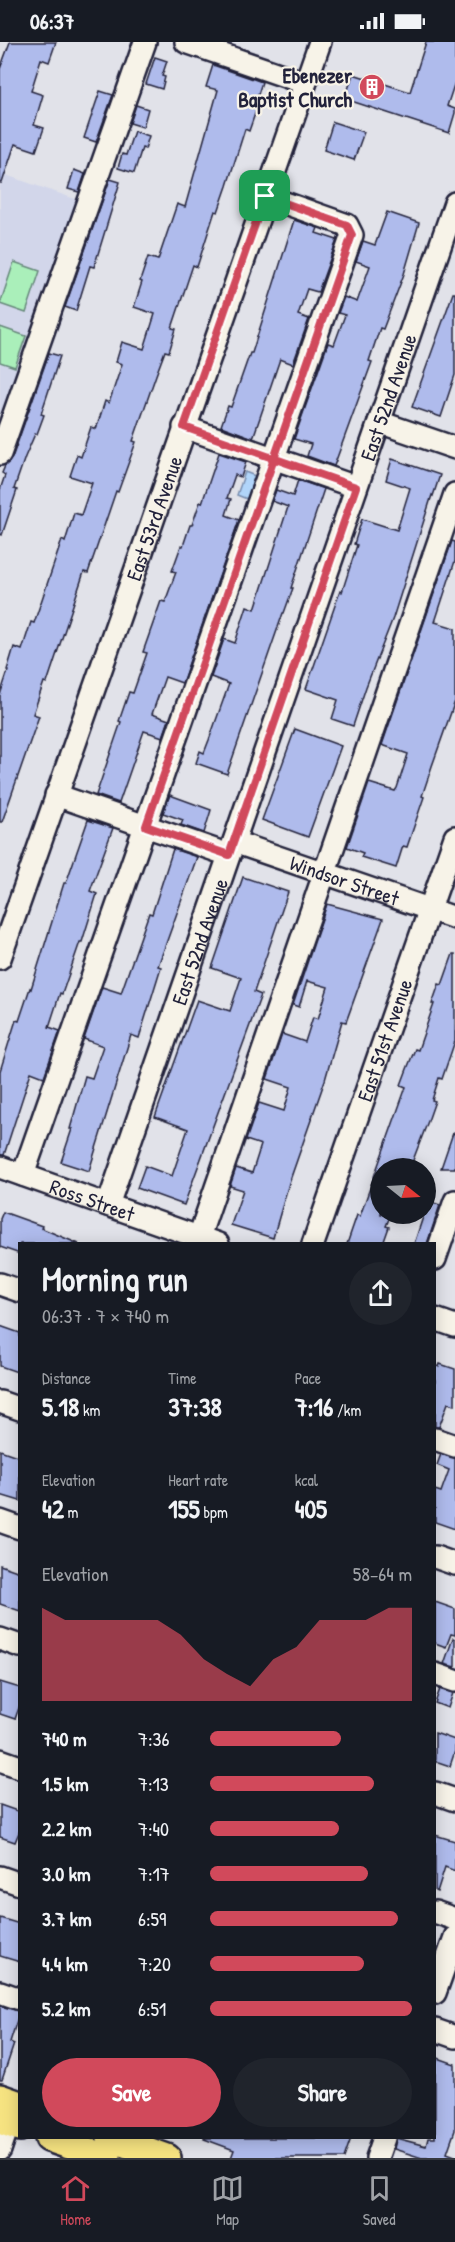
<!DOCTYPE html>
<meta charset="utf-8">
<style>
:root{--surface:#171b24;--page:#20242c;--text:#f1f3f6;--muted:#9ea1a6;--line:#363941;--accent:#d1495b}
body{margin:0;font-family:"Patrick Hand",sans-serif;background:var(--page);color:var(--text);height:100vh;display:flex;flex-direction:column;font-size:22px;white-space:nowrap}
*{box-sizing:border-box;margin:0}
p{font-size:20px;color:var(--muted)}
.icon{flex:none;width:33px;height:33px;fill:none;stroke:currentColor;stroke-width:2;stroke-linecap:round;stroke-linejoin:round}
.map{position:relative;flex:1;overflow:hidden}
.drawer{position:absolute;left:18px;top:1200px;width:418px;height:897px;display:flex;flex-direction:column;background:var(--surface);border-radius:0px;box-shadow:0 3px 15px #0003}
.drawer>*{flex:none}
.needle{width:39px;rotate:108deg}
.buttons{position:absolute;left:370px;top:1116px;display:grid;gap:12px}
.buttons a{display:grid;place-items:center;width:66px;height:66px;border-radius:50%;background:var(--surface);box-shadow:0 3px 15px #0003;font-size:30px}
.pin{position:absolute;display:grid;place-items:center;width:51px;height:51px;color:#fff;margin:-26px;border-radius:12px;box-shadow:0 3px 9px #0006}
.round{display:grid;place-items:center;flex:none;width:63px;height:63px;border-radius:32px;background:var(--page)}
.summary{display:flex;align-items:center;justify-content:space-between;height:102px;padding:0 24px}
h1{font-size:33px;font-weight:700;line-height:45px}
.metrics{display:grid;grid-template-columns:repeat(3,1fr);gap:9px;height:102px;padding:6px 24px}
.metrics div{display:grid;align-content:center}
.metrics b{font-size:26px;font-weight:700}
.metrics small{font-size:16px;font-weight:400}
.metrics p{font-size:16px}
.chart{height:168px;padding:12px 24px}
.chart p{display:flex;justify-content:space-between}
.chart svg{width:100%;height:108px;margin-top:6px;fill:var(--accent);opacity:.7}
.button{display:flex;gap:12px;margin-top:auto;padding:12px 24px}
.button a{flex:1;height:69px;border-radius:36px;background:var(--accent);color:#fff;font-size:24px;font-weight:700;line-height:69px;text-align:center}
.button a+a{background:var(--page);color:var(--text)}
ul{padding:0 24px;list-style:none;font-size:20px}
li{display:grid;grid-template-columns:96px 72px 1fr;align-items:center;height:45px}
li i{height:15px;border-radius:8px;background:var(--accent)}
.status{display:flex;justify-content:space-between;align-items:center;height:42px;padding:0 30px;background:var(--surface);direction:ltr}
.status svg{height:16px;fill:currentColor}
.tabs{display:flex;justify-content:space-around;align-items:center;height:84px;border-top:2px solid var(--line);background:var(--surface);font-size:16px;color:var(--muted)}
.tabs a{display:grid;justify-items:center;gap:3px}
.tabs .selected{color:var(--accent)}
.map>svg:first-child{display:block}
.built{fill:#d2d6ea}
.green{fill:#aaefba;stroke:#66887a;stroke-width:1.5}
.water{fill:#b1d5fa;stroke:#788dae;stroke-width:1.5}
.building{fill:#afbbec;stroke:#22223b;stroke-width:1.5}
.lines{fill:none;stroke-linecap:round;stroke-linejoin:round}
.minor-casing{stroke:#22223b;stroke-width:26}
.major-casing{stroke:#22223b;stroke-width:32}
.minor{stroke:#f7f3e8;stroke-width:21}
.major{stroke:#f6e381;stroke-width:27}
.route-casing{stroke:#fff;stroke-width:12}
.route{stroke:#d1495b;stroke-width:8}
.labels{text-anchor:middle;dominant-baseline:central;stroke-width:4.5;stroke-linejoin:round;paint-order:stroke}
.poi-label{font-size:21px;font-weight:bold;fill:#22223b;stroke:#f7f3e8;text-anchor:end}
.street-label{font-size:21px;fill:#22223b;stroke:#f7f3e8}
</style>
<div class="status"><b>06:37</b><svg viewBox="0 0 49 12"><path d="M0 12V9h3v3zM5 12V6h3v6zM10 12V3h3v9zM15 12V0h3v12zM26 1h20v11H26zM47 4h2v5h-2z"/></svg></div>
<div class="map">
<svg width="455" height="2116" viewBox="0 0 455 2116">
<rect width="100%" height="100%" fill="#e1e2e9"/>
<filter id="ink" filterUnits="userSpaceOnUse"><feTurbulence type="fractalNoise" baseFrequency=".0167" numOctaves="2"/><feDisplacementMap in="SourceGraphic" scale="12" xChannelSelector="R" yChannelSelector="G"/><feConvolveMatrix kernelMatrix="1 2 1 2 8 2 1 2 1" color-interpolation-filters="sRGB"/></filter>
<g filter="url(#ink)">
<!-- built -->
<path class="built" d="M 0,131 L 81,159 L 0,396 Z"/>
<!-- green -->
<g class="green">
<path d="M 14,220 L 40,229 L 26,271 L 0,262 Z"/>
<path d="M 0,285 L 26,294 L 15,325 L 0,320 Z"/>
</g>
<!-- water -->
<path class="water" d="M 245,430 L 255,434 L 247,457 L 237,453 Z"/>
<!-- building -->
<g class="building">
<path d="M 10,0 L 56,0 L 49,20 L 41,17 L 31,49 L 43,53 L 34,83 L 44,86 L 36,109 L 15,102 L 2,141 L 0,141 L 0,27 Z"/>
<path d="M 426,0 L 455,0 L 455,40 L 447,64 L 455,67 L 455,71 L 449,91 L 345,57 L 353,32 L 410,50 Z"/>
<path d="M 155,15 L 167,19 L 162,34 L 165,35 L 162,47 L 146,42 Z"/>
<path d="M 213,23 L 262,40 L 254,65 L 257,66 L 249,89 L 245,87 L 227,144 L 218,170 L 215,169 L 197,225 L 193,223 L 172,286 L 176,287 L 169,310 L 165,309 L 156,333 L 133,399 L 136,400 L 118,450 L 116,449 L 88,531 L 84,530 L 47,641 L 44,640 L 33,672 L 39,674 L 2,780 L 0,780 L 0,653 L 8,629 L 7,628 L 14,605 L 22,608 L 31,580 L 34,581 L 62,498 L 65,500 L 74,471 L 81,473 L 92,441 L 70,434 L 77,413 L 81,415 L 91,385 L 96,387 L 105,359 L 109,361 L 122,322 L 116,320 L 122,300 L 144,307 L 155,272 L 134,265 L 142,240 L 140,239 L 148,215 L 158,218 L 177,162 L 185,165 L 218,48 L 206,45 Z"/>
<path d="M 100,49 L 113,53 L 96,100 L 84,96 Z"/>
<path d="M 136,63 L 148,67 L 143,85 L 130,81 Z"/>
<path d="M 333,80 L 364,90 L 354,118 L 324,108 Z"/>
<path d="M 134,89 L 149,94 L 145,107 L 142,106 L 134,131 L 118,126 L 122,112 L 126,113 Z"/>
<path d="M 74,128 L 85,132 L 79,150 L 68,147 Z"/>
<path d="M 110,137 L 120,140 L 94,225 L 90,224 L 76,269 L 65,265 Z"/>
<path d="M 387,170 L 419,181 L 404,232 L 383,287 L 380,286 L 369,319 L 372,320 L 334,424 L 307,414 L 311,402 L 294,397 L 328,301 L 334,303 L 345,273 L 338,271 L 344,255 L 357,260 L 370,224 L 356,219 L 363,199 L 375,203 Z"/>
<path d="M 294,178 L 318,186 L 316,191 L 337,198 L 318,250 L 307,247 L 298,273 L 309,277 L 293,322 L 280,317 L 253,396 L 221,384 L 228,364 L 231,365 L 250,311 L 252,311 Z"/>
<path d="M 453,251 L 455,251 L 455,333 L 441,375 L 412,365 Z"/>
<path d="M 49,311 L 60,314 L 41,372 L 44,373 L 37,392 L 35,392 L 25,415 L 14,447 L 17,448 L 2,493 L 0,492 L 0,448 L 5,433 L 2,431 L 5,424 L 12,416 Z"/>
<path d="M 219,411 L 246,420 L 241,435 L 235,433 L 227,456 L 231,457 L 226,473 L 239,478 L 182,641 L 165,635 L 152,672 L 169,678 L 163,695 L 144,689 L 119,761 L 96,753 L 121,680 L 119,679 L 129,650 L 133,651 L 147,611 L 143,610 L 161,559 L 165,560 L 176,530 L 172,529 L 181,504 L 183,504 L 190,483 L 192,483 L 200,460 L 202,461 Z"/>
<path d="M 392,417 L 440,433 L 433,454 L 432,453 L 393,576 L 366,645 L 353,684 L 332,677 L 338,658 L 306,647 L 340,549 L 342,550 L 357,503 L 354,502 L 362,477 L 397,488 L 410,446 L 386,438 Z"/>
<path d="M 298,438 L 324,447 L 291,546 L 293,546 L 284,571 L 283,571 L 227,732 L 196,721 L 200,709 L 204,711 L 209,698 L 229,642 L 211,635 L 224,597 L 235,601 L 247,564 L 255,567 L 288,465 L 272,459 L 276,448 L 293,454 Z"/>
<path d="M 452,499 L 455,500 L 455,519 L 435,580 L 455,586 L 455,659 L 432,724 L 422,754 L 424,755 L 407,805 L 403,804 L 396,826 L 361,815 L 363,811 L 347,805 L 369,741 L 395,749 L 397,746 L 408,712 L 382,703 Z"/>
<path d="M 295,687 L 341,704 L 308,795 L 262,778 Z"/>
<path d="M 170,753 L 211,768 L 204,791 L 181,783 L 183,778 L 163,771 Z"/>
<path d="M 88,778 L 113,786 L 90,849 L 97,852 L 82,900 L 80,900 L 62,952 L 60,951 L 49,985 L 60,989 L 44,1035 L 31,1030 L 4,1113 L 0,1113 L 0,1029 L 16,978 L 19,979 L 30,946 L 31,947 L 64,841 L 66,841 Z"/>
<path d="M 173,807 L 197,815 L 158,924 L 161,925 L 139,996 L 131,993 L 89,1129 L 61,1120 L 72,1087 L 70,1087 L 85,1034 L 92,1036 L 103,1004 L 84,997 L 102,945 L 121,951 L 149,871 L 152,872 Z"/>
<path d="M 243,835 L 288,850 L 254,950 L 261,953 L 184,1163 L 137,1146 L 145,1124 L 172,1134 L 188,1087 L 155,1075 L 197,958 L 230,969 L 241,936 L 212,926 Z"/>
<path d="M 327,862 L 383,877 L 346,980 L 342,979 L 325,1038 L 289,1141 L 273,1196 L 231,1183 L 243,1148 L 230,1144 L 236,1126 L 252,1131 L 261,1103 L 246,1098 L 259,1061 L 284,1069 L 291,1045 L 267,1037 L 282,992 L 305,1000 L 313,975 L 318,977 L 328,945 L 307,939 L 299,965 L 293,963 Z"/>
<path d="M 453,912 L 455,912 L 455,999 L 442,1037 L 439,1036 L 432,1058 L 435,1059 L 428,1079 L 410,1126 L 381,1126 L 381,1172 L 391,1172 L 386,1184 L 389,1185 L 383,1202 L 347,1202 L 357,1173 L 360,1174 L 406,1045 L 401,1043 L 407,1027 L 415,1007 L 418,1008 L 434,962 L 432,962 L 439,942 L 442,943 Z"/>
<path d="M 453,1091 L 455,1092 L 455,1126 L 441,1126 Z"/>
<path d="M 428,1159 L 440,1163 L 427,1202 L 414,1202 L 424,1172 L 426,1172 Z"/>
<path d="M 3,1170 L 42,1184 L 41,1186 L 79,1202 L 20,1202 L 20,1212 L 0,1205 L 0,1177 Z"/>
<path d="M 0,1284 L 20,1291 L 20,1331 L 0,1324 Z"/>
<path d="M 440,1322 L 455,1327 L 455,1363 L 448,1361 L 439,1385 L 435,1385 L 435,1323 L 439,1325 Z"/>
<path d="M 0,1408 L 20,1415 L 20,1459 L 0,1453 Z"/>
<path d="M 441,1412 L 455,1416 L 455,1487 L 435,1480 L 435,1448 L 441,1450 L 449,1428 L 437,1423 Z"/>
<path d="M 0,1523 L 20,1530 L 20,1569 L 0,1562 Z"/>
<path d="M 435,1560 L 455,1567 L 455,1593 L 451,1592 L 446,1605 L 435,1601 Z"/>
<path d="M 453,1596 L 455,1597 L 455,1625 L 444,1622 Z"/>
<path d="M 0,1640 L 20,1646 L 20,1663 L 15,1677 L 0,1672 Z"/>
<path d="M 440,1647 L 453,1651 L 448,1666 L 435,1661 Z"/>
<path d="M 435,1691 L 455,1698 L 455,1709 L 450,1724 L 435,1719 Z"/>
<path d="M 0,1763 L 20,1770 L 20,1788 L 15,1800 L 0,1795 Z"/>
<path d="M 435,1793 L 455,1799 L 455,1829 L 445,1825 L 437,1850 L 435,1849 Z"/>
<path d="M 0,1876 L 20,1882 L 20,1920 L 0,1914 Z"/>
<path d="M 0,1964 L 20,1969 L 10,2000 L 14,2002 L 2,2038 L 0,2038 Z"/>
<path d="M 438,2016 L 455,2022 L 455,2088 L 447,2111 L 455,2114 L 455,2116 L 422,2116 L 394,2107 L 396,2096 L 426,2104 L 428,2096 L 435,2096 L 435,2024 Z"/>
<path d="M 204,2096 L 351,2096 L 344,2116 L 231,2116 L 234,2108 L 204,2097 Z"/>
</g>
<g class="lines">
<!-- minor casing -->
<g class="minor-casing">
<g id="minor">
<path d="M 186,0 L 305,41"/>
<path d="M 379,380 L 455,406"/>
<path d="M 184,385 L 356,445"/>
<path d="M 0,412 L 145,0"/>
<path d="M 56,753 L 229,813"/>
<path id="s1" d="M 234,800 L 455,876"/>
<path id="s2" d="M 0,916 L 320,0"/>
<path id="s3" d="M 0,1125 L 218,1202"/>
<path d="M 23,1133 L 352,193 L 347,183 L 265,154"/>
<path id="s4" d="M 108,1163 L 455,161"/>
<path d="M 199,1195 L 455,452"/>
<path id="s5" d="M 313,1202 L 455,795"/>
<path d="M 435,1217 L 455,1159"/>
<path d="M 0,1242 L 20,1249"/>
<path d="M 435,1277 L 455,1284"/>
<path d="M 0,1360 L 20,1367"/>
<path d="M 435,1397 L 455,1404"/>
<path d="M 0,1479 L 20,1486"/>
<path d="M 435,1515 L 455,1522"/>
<path d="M 0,1597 L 20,1604"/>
<path d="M 435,1632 L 455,1639"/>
<path d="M 0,1718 L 20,1725"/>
<path d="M 435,1751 L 455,1758"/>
<path d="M 0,1835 L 20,1842"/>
<path d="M 435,1870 L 455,1877"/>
<path d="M 0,1950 L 20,1957"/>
<path d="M 435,1951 L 455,1895"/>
<path d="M 435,1988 L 455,1995"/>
<path d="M 0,2108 L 14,2066"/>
<path d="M 377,2116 L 384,2096"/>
</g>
</g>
<!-- major casing -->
<g class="major-casing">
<g id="major">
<path d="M 0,2056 L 20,2063"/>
<path d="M 0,2078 L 20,2085"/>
<path d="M 49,2096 L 107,2116"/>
<path d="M 111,2096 L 167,2116"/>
</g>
</g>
<!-- minor -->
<use href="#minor" class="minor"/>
<!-- major -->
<use href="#major" class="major"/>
</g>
</g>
<g class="lines" filter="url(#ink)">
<!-- route casing -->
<g class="route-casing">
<path id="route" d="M 265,154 L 184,385 C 239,404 293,423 347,442 L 356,445 L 229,813 L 146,784 L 352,193 L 347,183 L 265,154"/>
</g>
<!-- route -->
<use href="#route" class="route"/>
</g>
<!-- icons -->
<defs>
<g id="building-disc" transform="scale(1.35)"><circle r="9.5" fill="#d1495b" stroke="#f7f3e8"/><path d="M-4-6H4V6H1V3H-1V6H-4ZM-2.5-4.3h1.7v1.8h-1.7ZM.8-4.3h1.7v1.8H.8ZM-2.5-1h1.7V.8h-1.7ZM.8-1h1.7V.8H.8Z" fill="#fff"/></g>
</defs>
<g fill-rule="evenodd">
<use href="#building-disc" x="372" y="45"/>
</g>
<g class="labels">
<!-- poi labels -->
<g class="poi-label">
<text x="352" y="33">Ebenezer<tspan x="352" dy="24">Baptist Church</tspan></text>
</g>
<!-- street labels -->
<g class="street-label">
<text stroke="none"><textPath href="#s4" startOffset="855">East 52nd Avenue</textPath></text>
<text stroke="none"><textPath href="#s2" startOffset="466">East 53rd Avenue</textPath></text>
<text stroke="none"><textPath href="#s1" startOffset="117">Windsor Street</textPath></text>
<text stroke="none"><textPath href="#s4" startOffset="279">East 52nd Avenue</textPath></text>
<text stroke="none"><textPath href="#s5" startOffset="216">East 51st Avenue</textPath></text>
<text stroke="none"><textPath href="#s3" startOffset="98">Ross Street</textPath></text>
</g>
</g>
</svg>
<div class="buttons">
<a><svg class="needle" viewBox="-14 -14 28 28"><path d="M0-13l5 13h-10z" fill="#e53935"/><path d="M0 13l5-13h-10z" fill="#9ea1a6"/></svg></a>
</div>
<div class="pin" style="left:265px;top:154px;background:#1e9e55"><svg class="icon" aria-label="arrive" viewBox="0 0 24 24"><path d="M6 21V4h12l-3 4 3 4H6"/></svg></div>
<section class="drawer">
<div class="summary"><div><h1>Morning run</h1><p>06:37 · 7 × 740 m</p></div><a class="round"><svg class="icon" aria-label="share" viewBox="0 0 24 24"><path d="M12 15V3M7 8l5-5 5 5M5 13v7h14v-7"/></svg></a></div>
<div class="metrics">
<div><p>Distance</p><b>5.18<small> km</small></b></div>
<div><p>Time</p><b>37:38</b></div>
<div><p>Pace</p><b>7:16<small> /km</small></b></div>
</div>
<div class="metrics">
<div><p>Elevation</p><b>42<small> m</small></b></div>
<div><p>Heart rate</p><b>155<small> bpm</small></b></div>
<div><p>kcal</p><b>405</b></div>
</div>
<div class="chart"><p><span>Elevation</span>58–64 m</p>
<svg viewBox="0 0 160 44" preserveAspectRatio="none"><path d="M0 44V6L10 11L20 11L30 11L40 11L50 11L60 17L70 27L80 33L90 38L100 27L110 22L120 11L130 11L140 11L150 6L160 6V44z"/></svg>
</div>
<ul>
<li><b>740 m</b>7:36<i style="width:65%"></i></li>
<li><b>1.5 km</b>7:13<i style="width:81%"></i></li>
<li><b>2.2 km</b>7:40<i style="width:64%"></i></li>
<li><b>3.0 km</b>7:17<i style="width:78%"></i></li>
<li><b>3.7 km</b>6:59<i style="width:93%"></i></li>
<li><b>4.4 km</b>7:20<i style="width:76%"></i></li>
<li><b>5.2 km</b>6:51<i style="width:100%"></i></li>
</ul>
<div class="button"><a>Save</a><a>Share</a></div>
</section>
</div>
<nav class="tabs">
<a class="selected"><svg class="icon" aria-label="home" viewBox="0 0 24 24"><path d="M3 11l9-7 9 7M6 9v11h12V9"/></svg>Home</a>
<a><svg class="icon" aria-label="map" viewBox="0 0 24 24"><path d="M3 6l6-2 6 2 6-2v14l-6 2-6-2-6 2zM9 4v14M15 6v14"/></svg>Map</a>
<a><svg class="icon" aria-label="saved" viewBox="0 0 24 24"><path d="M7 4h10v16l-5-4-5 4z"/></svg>Saved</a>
</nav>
